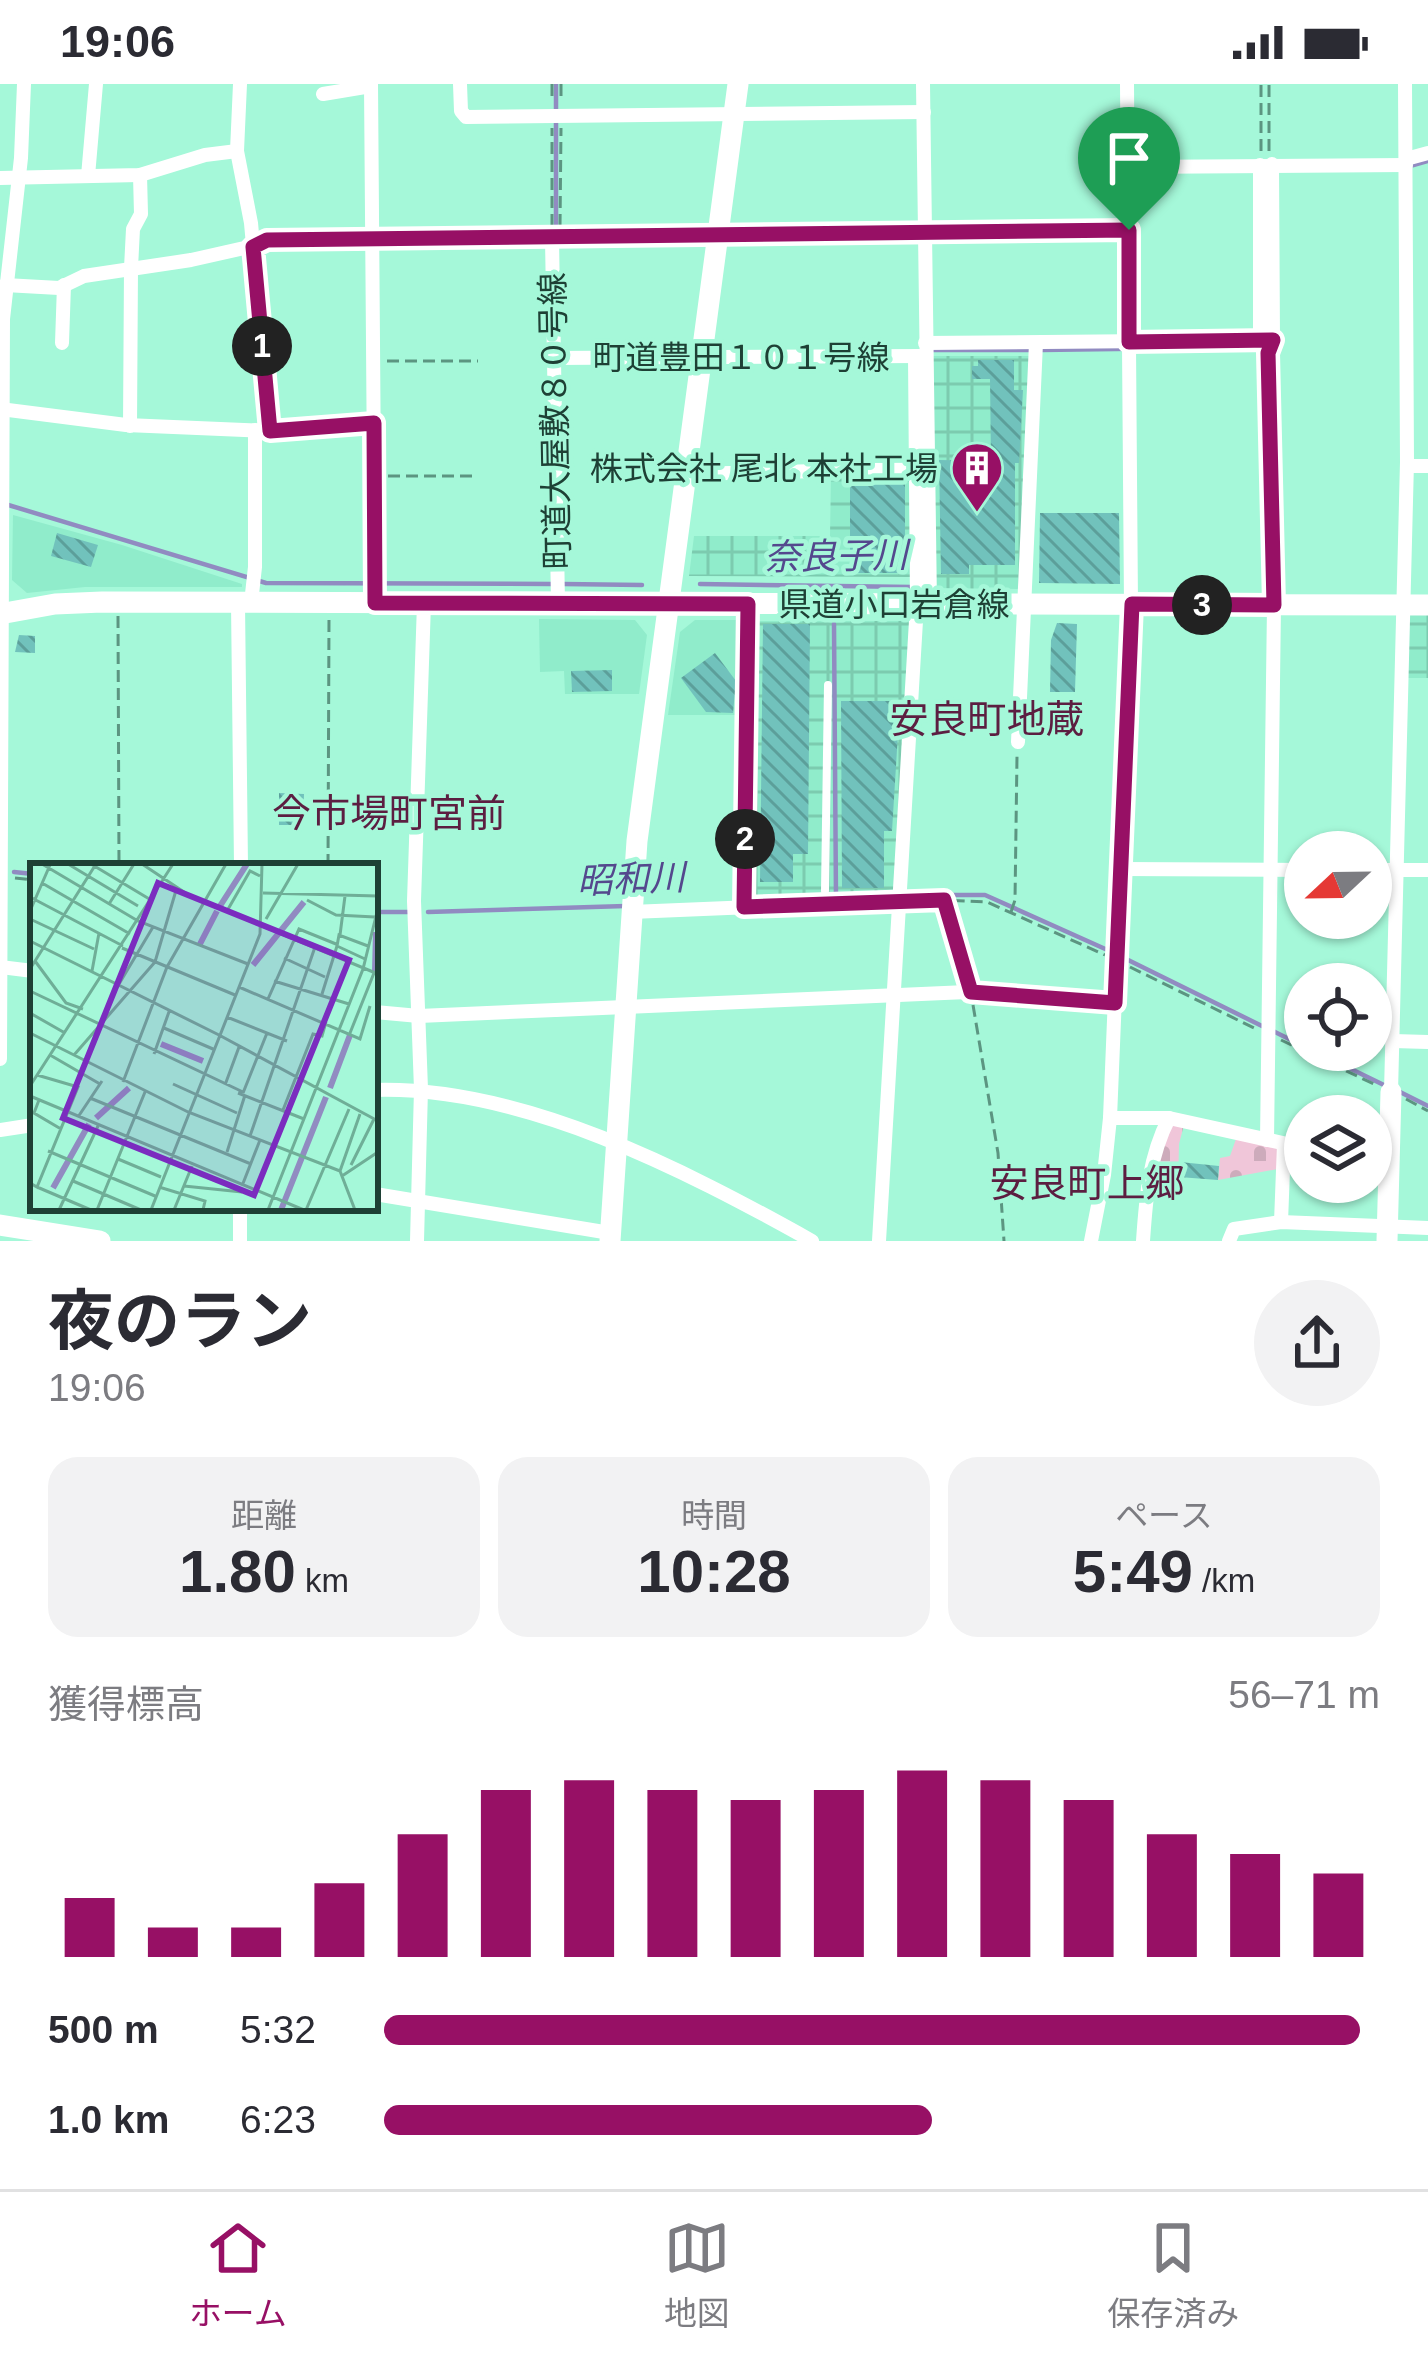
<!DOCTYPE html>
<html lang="ja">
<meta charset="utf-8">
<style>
:root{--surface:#fff;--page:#f2f2f3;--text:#2b2b33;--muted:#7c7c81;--line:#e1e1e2;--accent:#971065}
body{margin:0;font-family:Arial,"Noto Sans JP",sans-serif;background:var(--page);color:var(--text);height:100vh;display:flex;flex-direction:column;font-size:45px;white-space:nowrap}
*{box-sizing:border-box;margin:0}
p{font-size:39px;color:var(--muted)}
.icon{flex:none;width:66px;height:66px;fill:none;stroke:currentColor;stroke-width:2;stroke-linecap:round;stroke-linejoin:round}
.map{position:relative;height:1157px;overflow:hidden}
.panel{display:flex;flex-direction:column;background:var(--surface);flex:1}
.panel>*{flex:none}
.needle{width:78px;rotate:248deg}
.tools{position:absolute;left:1284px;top:747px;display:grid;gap:24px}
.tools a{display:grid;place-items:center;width:108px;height:108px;border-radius:50%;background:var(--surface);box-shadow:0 3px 9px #0004;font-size:60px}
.pin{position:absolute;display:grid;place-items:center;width:102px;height:102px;color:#fff;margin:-123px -51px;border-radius:50% 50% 50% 0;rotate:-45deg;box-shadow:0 0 12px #0007}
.pin .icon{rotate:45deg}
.km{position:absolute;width:60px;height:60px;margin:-30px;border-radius:50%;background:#222;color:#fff;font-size:33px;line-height:60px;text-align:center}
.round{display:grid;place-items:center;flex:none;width:126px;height:126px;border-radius:63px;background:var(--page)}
.headline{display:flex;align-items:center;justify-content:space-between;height:204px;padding:0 48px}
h1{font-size:66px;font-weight:700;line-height:90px}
.metrics{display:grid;grid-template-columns:repeat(3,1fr);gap:18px;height:204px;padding:12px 48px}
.metrics div{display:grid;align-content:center;border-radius:30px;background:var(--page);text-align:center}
.metrics b{font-size:60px;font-weight:700}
.metrics small{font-size:33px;font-weight:400}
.metrics p{font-size:33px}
.chart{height:336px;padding:24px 48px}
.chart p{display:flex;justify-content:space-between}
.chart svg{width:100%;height:216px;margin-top:12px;stroke:var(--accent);stroke-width:6}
ul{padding:0 48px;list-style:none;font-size:39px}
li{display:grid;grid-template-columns:192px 144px 1fr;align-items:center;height:90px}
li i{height:30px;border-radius:15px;background:var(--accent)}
.status{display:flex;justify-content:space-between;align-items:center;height:84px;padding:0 60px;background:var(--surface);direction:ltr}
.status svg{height:33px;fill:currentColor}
.tabs{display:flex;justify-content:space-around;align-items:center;height:168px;border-top:3px solid var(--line);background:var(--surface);font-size:33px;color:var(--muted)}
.tabs a{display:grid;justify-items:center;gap:6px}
.tabs .current{color:var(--accent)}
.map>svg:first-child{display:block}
.built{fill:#90eccb}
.industrial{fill:url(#industrial-grid)}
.cemetery{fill:url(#cemetery-stones)}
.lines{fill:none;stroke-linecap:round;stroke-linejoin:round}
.stream{stroke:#918bc1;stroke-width:4.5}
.building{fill:url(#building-back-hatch)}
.path{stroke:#5c9581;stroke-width:3;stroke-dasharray:12 6;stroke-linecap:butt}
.lane{stroke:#fff;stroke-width:8}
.street{stroke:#fff;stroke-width:14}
.secondary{stroke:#fff;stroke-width:21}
.route-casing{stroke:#fff;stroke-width:24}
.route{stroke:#971065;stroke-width:15}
.labels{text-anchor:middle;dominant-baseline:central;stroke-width:9;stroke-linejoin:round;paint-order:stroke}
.street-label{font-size:33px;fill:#1e4035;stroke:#a5f8d9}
.poi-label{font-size:33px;fill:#1e4035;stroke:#a5f8d9;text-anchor:end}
.water-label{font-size:36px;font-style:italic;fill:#54488d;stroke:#a5f8d9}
.quarter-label{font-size:39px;fill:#5c1e41;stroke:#a5f8d9}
.inset-river{fill:none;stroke:#918bc1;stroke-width:6}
.inset-road{fill:none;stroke:#6fae97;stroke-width:3}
.view{fill:#7b2cbf;fill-opacity:0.15;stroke:#7b2cbf;stroke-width:6}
.inset-edge{fill:none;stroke:#1e4035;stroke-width:6}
</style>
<div class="status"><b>19:06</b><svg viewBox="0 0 49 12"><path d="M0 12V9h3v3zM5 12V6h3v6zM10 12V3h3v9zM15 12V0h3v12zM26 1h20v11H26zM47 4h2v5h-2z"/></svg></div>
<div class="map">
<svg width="1428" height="1157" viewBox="0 0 1428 1157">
<defs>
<pattern id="industrial-grid" width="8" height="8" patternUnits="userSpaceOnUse" patternTransform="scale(3)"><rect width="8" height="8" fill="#90eccb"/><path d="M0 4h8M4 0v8" fill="none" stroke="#7ccbaf"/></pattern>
<pattern id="cemetery-stones" width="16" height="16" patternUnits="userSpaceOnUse" patternTransform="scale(3)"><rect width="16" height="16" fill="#f0c6d9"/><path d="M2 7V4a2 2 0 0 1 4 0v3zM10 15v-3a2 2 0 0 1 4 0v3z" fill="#cdabbb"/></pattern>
<pattern id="building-back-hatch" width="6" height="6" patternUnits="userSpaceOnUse" patternTransform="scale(3)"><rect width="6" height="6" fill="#71c2bc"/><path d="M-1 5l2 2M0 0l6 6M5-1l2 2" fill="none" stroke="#5c9f9a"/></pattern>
</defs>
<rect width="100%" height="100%" fill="#a5f8d9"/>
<!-- built -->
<g class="built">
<path d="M 13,431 L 122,461 L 242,500 L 242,503 L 85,503 L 27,509 L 12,496 Z"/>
<path d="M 539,535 L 635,536 L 647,551 L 639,610 L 565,610 L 564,587 L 540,588 Z"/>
<path d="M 695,536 L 744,536 L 744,631 L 668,631 L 680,548 Z"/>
</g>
<!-- industrial -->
<g class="industrial">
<path d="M 931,272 L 1032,272 L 1022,505 L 934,504 Z"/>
<path d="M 909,389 L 911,493 L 689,492 L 694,452 L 830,452 L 831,391 Z"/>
<path d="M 1404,521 L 1428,521 L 1428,594 L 1402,594 Z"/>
<path d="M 751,537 L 911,537 L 894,809 L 749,815 Z"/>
</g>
<!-- cemetery -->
<g class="cemetery">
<path d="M 1169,1034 L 1185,1037 L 1179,1060 L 1178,1102 L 1147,1102 Z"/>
<path d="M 1236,1055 L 1275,1062 L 1279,1065 L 1278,1085 L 1218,1096 L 1220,1074 L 1230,1072 Z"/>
</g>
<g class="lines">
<!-- stream -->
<g class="stream">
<path d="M 556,0 L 556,30"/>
<path d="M 1410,82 L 1428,77"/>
<path d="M 556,147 L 556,39"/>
<path d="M 927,266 L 1030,266"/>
<path d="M 1041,266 L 1264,263"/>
<path d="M 5,420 L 266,499 L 552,500"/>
<path d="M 563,500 L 642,501"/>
<path d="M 700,500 L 912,503"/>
<path d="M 834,540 L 836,815"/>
<path d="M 14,788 L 33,790"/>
<path d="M 901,811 L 985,811 L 1112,868"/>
<path d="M 375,828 L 410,828"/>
<path d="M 428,828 L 626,822"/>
<path d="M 1122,873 L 1262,942"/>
<path d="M 1273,947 L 1305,963"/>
<path d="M 1312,966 L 1388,1003"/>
<path d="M 1398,1007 L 1428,1022"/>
</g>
</g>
<!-- building -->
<g class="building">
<path d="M 978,276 L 1014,276 L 1014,306 L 1023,306 L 1019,379 L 1015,379 L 1015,481 L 969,481 L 969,490 L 941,490 L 939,376 L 991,377 L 990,295 L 972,295 L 972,282 L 978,282 Z"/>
<path d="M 905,396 L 905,489 L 850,489 L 850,398 Z"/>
<path d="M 1040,429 L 1119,429 L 1120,500 L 1039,499 Z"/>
<path d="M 57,449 L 98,461 L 91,483 L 51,472 Z"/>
<path d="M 1057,539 L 1077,540 L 1075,608 L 1050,608 L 1051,556 Z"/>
<path d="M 763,540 L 810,540 L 808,770 L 793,770 L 793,798 L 760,798 Z"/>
<path d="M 19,551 L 35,552 L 35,569 L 15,568 Z"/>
<path d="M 715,569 L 736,597 L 733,629 L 706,628 L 681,594 Z"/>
<path d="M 612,586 L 612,607 L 572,608 L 571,587 Z"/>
<path d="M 841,617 L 900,617 L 892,747 L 884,747 L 884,804 L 842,804 Z"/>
<path d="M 279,709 L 304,710 L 303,741 L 279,741 Z"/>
<path d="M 1180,1078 L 1219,1082 L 1218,1096 L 1179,1093 Z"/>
</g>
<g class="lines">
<!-- path -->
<g class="path">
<path d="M 552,0 L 552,16"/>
<path d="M 561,0 L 561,16"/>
<path d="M 1261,67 L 1261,0"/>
<path d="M 1269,67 L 1269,0"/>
<path d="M 552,142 L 552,44"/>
<path d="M 560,142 L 561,44"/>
<path d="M 387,277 L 478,277"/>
<path d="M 388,392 L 478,392"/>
<path d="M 118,532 L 119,782"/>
<path d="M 328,782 L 329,533"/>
<path d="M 15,794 L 33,796"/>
<path d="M 910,816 L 943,816"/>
<path d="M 1011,828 L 1015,816 L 1017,672"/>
<path d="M 1130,883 L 1256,945"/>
<path d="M 967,894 L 944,816 L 987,818 L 1105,871"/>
<path d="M 973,921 L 998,1069 L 1004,1157"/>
<path d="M 1281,956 L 1376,1001"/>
<path d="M 1406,1015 L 1428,1027"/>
</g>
<!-- lane -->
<path class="lane" d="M 825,807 L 828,601"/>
<!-- street -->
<g class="street">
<path d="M 240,0 L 237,67 L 251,139 L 270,347"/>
<path d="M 371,0 L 375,519"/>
<path d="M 460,0 L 461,27 L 466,33 L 924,28"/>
<path d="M 923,0 L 930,520"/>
<path d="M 323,10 L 371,2"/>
<path d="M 1406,75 L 1428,69"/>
<path d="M 1127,83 L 1406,81"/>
<path d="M 88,92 L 96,0"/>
<path d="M 0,94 L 140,91 L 205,71 L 237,67"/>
<path d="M 552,154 L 558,520"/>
<path d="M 5,201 L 59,204 L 84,192 L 191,176 L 253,162 L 267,156 L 1129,146"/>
<path d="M 62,259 L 64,201"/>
<path d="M 925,259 L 1260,256 L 1260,81"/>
<path d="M 553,274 L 923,272"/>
<path d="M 0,325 L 126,341 L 270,347 L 373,339"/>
<path d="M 130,342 L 131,184 L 133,145 L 141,130 L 140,91"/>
<path d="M 1407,382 L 1428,382"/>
<path d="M 686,390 L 915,385"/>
<path d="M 238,519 L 241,782"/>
<path d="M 251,519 L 255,483 L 255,346"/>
<path d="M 1018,658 L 1036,259"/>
<path d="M 1121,785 L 1305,786"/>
<path d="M 1371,786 L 1428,786"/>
<path d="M 744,823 L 748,520"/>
<path d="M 631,828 L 900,817"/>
<path d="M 0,883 L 33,887"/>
<path d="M 375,928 L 419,932 L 967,908 L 1115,919"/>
<path d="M 1393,957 L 1428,958"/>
<path d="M 0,975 L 3,235 L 21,74 L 24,0"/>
<path d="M 375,1006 C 523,1002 685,1086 812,1157"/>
<path d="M 1391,1008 L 1407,378 L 1405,0"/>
<path d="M 1110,1034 L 1169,1034 L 1305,1064"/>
<path d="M 0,1046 L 33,1041"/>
<path d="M 1267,1056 L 1274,521 L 1268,269 L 1273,256 L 1272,80"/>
<path d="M 375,1110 L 610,1149"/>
<path d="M 240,1124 L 240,1157"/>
<path d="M 1281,1138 L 1284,1060"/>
<path d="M 417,1157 L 421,1005 L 414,817 L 424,519"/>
<path d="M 879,1157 L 917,520 L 915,272"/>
<path d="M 1091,1157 L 1104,1091 L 1110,1034 L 1131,521 L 1127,0"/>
<path d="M 1143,1157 C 1146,1113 1149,1073 1169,1034"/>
<path d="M 1229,1157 L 1234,1145 L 1281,1138 L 1428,1144"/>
</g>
<!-- secondary -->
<g class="secondary">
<path d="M 0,530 L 55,520 L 102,518 L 1428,521"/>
<path d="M 0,1141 L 100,1157"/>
<path d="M 610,1157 L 637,757 L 738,0"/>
<path d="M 1387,1157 L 1391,1008"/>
</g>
</g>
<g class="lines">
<!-- route casing -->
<g class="route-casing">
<path id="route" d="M 1129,146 L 1129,258 L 1273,256 L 1268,269 L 1274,521 L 1132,520 L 1115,919 L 971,908 L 944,816 L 744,823 L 748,520 L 375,519 L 374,339 L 270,347 L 253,163 L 267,156 Z"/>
</g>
<!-- route -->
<use href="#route" class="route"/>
</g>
<!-- icons -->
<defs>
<g id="building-pin" transform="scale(2.7)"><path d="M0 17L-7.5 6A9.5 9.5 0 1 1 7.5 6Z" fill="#971065" stroke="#a5f8d9"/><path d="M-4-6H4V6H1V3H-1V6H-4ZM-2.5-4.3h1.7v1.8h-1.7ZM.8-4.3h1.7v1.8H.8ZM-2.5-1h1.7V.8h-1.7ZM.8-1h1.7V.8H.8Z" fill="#fff"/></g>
</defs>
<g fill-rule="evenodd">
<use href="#building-pin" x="977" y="384"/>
</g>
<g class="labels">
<!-- street labels -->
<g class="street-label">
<text x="741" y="273">町道豊田１０１号線</text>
<text transform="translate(555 337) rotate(-91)">町道大屋敷８０号線</text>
<text x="894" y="520">県道小口岩倉線</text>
</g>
<!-- poi labels -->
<g class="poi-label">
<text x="938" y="384">株式会社 尾北 本社工場</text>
</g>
<!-- water labels -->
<g class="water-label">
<text transform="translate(836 472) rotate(-1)">奈良子川</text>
<text transform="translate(631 795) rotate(-2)">昭和川</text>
</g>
<!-- quarter labels -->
<g class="quarter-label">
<text x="987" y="635">安良町地蔵</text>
<text x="389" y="729">今市場町宮前</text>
<text x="1087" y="1099">安良町上郷</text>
</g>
</g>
<!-- overview -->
<g transform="translate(30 779)">
<rect width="348" height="348" fill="#a5f8d9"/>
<path class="inset-river" d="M 190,43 L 217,1M 170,81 L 187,48M 223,102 L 274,39M 345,108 L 346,69M 131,181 L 173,198M 300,225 L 320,172M 66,255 L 99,225M 23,325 L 59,261M 251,347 L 296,234"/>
<path class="inset-road" d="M 12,1 L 108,58 L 218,101M 38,1 L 108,43M 61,1 L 121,37M 112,1 L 160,33 L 348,111M 12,20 L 100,71M 233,30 L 348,33M 0,34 L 93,83M 277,37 L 306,52 L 345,54M 79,41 L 104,1M 0,48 L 20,2M 197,48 L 220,8 L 230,13M 0,56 L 64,86M 236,56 L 268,1M 310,72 L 315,33M 0,78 L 189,172M 92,85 L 205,132M 254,95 L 295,114M 335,96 L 307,83 L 309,72 L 338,83M 5,98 L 36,140 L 53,146M 0,106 L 66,1M 62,108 L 69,70M 244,118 L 319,141M 89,121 L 123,64M 209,124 L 330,176 L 340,143M 0,128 L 213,229M 292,131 L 307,83M 238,136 L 269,66 L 306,81M 0,150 L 35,170M 197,154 L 257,178M 134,165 L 183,186M 0,170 L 158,249 L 310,308M 320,170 L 344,110M 189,172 L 348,258M 124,191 L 140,146M 20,192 L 70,221M 44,192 L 125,99 L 147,24M 93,219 L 137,104 L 196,1M 143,221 L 207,250M 195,222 L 209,184M 0,223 L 143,1M 208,230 L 274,256M 213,230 L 237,170M 0,233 L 274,347M 60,235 L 221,301M 9,237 L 4,250 L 31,266M 253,247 L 283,171 L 292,173 L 296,159M 48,254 L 72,218M 220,273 L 285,84M 18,288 L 125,333M 197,289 L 215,232M 88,296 L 131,314M 321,302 L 344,256M 312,313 L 348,289M 43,318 L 111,347M 0,320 L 7,324 L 48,224 L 7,212M 154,323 L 212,329M 212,323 L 230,277M 7,324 L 61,347M 129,324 L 175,338 L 173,347M 29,347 L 68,263M 67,347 L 115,229M 121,347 L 230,71 L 232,1M 144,347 L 162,303M 238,347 L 333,106 L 348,45M 276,347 L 319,246M 325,347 L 310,308 L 330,251"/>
<path class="view" d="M 128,20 L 319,97 L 224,332 L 33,255 Z"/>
<rect width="348" height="348" class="inset-edge"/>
</g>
</svg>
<div class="tools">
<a><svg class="needle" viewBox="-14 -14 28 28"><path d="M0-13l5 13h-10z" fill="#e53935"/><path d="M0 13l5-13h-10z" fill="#7c7c81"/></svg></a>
<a><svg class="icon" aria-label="locate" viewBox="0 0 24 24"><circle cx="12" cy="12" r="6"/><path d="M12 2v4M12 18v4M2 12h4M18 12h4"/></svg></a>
<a><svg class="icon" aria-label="layers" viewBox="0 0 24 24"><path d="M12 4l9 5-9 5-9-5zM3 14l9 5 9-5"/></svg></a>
</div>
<div class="pin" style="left:1129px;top:146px;background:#1e9e55"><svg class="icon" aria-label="arrive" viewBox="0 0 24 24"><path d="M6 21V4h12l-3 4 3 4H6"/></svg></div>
<b class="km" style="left:262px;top:262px">1</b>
<b class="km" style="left:745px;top:755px">2</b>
<b class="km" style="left:1202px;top:521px">3</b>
</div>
<section class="panel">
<div class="headline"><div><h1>夜のラン</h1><p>19:06</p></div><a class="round"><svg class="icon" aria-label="share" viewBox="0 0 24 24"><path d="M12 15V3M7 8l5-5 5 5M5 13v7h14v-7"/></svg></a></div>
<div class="metrics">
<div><p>距離</p><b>1.80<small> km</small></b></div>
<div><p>時間</p><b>10:28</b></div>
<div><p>ペース</p><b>5:49<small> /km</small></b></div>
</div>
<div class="chart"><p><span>獲得標高</span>56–71 m</p>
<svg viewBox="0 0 160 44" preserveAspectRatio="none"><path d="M5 44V32M15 44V38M25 44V38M35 44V29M45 44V19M55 44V10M65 44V8M75 44V10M85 44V12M95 44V10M105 44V6M115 44V8M125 44V12M135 44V19M145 44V23M155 44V27"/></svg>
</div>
<ul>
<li><b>500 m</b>5:32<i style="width:98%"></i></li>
<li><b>1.0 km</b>6:23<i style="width:55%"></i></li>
</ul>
</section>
<nav class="tabs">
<a class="current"><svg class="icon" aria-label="home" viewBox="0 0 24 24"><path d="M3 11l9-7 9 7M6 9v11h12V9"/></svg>ホーム</a>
<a><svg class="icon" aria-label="map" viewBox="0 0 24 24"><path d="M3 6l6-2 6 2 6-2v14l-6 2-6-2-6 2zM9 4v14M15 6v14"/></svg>地図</a>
<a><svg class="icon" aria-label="saved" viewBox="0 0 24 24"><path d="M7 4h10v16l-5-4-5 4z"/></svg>保存済み</a>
</nav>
